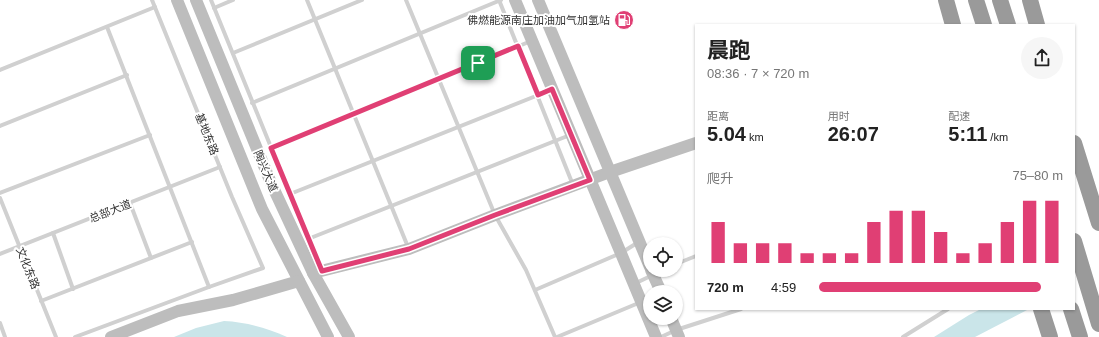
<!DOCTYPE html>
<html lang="zh">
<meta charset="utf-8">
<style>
:root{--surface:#fff;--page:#f6f6f6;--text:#222;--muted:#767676;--accent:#e03f74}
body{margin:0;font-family:Helvetica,"Noto Sans SC",sans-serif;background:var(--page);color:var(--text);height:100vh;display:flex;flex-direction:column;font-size:15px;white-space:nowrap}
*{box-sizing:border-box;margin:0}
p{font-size:13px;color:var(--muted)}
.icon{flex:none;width:22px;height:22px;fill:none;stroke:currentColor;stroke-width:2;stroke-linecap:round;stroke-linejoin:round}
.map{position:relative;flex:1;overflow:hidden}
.panel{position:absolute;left:695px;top:24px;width:380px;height:286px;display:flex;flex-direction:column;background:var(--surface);border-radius:0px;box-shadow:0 1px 3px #0004}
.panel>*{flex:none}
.buttons{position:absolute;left:643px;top:237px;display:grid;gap:8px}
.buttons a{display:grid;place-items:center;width:40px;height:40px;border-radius:50%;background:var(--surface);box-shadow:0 1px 3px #0004;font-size:20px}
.pin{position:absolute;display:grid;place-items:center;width:34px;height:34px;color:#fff;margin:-17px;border-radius:8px;box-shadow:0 2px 6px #0006}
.round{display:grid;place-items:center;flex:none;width:42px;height:42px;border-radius:21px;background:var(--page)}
.summary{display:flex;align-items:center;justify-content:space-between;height:68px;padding:0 12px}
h1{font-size:22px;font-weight:700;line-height:30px}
.stats{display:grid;grid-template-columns:repeat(3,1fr);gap:6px;height:68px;padding:4px 12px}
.stats div{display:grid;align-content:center}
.stats b{font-size:20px;font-weight:700}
.stats small{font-size:11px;font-weight:400}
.stats p{font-size:11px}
.chart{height:112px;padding:8px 12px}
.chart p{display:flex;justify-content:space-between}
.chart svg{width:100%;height:72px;margin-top:4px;stroke:var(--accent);stroke-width:6}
ul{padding:0 12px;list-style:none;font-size:13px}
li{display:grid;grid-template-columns:64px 48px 1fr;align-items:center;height:30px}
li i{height:10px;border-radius:5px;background:var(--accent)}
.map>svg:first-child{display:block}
.water{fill:#cae5e9}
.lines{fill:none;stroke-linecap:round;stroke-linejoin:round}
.lane{stroke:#d0d0d0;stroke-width:4}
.secondary{stroke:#bdbdbd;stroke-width:12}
.highway{stroke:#9a9a9a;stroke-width:16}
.route-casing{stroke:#fff;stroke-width:8}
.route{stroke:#e03f74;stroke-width:5}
.labels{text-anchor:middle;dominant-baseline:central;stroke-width:4;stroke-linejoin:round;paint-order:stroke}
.poi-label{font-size:11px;fill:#333;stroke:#fff;text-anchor:end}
.street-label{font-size:11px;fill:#333;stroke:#fff}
</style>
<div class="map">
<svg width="1099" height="337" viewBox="0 0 1099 337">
<rect width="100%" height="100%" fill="#fff"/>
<!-- water -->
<g class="water">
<path d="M 981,309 L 1029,309 L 975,337 L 934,337 L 969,315 Z"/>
<path d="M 224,321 C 246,322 267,328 287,337 L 174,337 L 196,328 Z"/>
</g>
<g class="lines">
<!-- lane -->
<g class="lane">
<path d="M 211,0 L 321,270"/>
<path d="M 307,0 L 408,247"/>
<path d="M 406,0 L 495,215 L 526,270 L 555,337"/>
<path d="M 499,0 L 573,185"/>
<path d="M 214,8 L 233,0"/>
<path d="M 107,27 L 209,287"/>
<path d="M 233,53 L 362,0"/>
<path d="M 0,70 L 155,7"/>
<path d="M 252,103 L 501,0"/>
<path d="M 0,126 L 127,75"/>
<path d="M 271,149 L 531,41"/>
<path d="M 0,193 L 150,135"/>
<path d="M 290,194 L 551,90"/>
<path d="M 0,198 L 56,337"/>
<path d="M 130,203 L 151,258"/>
<path d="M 53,233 L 73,289"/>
<path d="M 308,239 L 570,135"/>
<path d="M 0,254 L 220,167"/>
<path d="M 676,264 L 696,256"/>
<path d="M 634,284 L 663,270"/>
<path d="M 535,290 L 621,253 L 637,243"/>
<path d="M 41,301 L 192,242"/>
<path d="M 0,323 L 5,337"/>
<path d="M 75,337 L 209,287 L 263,268 L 232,197 L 152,0"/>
<path d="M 557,337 L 641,302 L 650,296"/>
<path d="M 661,337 L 676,330 L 741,309"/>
<path d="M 903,337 L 948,309"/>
</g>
<!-- secondary -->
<g class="secondary">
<path d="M 177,0 L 262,209 L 328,337"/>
<path d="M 196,0 L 271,183 L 313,273 L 349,337"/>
<path d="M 515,0 L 656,337"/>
<path d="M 538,0 L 650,267"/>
<path d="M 651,270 L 661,292"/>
<path d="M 313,273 L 409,249 L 495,215 L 610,172 L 696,143"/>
<path d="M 671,318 L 679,337"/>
<path d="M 111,337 L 178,311 L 233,300 L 299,281"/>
</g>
<!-- highway -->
<g class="highway">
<path d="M 946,0 L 953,25"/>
<path d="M 976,0 L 984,25"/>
<path d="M 1000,0 L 1008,25"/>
<path d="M 1030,0 L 1037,25"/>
<path d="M 1074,143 L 1099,223"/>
<path d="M 1074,241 L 1099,324"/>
<path d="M 1041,309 L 1050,337"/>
<path d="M 1071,309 L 1080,337"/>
</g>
</g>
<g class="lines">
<!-- route casing -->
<g class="route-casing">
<path id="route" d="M 518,46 L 538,95 L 552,89 L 590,180 L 495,215 L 409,249 L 322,271 L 271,148 Z"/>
</g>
<!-- route -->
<use href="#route" class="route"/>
</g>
<!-- icons -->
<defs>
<g id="fuel-disc" transform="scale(1)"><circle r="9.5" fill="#e03f74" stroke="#fff"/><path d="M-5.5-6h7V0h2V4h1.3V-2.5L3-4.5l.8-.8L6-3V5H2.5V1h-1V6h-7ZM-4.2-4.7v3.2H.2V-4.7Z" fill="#fff"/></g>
</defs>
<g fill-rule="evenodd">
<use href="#fuel-disc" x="624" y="20"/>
</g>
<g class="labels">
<!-- poi labels -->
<g class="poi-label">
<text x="610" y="20">佛燃能源南庄加油加气加氢站</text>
</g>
<!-- street labels -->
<g class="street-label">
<text transform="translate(207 134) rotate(68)">基地东路</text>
<text transform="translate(266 171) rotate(67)">陶兴大道</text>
<text transform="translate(110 211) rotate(-21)">总部大道</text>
<text transform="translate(28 268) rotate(68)">文化东路</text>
</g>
</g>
</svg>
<div class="buttons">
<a><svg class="icon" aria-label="locate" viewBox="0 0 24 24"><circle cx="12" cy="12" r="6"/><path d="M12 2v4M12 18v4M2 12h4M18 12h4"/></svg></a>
<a><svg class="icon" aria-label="layers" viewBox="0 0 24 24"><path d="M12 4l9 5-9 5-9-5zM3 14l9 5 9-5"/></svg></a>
</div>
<div class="pin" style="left:478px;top:63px;background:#1e9e55"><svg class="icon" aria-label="arrive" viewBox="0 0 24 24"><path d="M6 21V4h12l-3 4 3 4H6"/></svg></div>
<section class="panel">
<div class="summary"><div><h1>晨跑</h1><p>08:36 · 7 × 720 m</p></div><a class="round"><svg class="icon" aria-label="share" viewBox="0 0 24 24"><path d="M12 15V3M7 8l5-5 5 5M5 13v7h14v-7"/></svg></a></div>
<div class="stats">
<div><p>距离</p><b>5.04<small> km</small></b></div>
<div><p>用时</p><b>26:07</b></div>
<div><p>配速</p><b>5:11<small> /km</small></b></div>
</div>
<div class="chart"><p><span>爬升</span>75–80 m</p>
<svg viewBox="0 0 160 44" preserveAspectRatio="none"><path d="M5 44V19M15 44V32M25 44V32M35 44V32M45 44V38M55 44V38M65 44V38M75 44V19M85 44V12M95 44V12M105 44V25M115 44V38M125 44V32M135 44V19M145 44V6M155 44V6"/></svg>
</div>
<ul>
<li><b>720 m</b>4:59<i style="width:91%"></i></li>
</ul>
</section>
</div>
